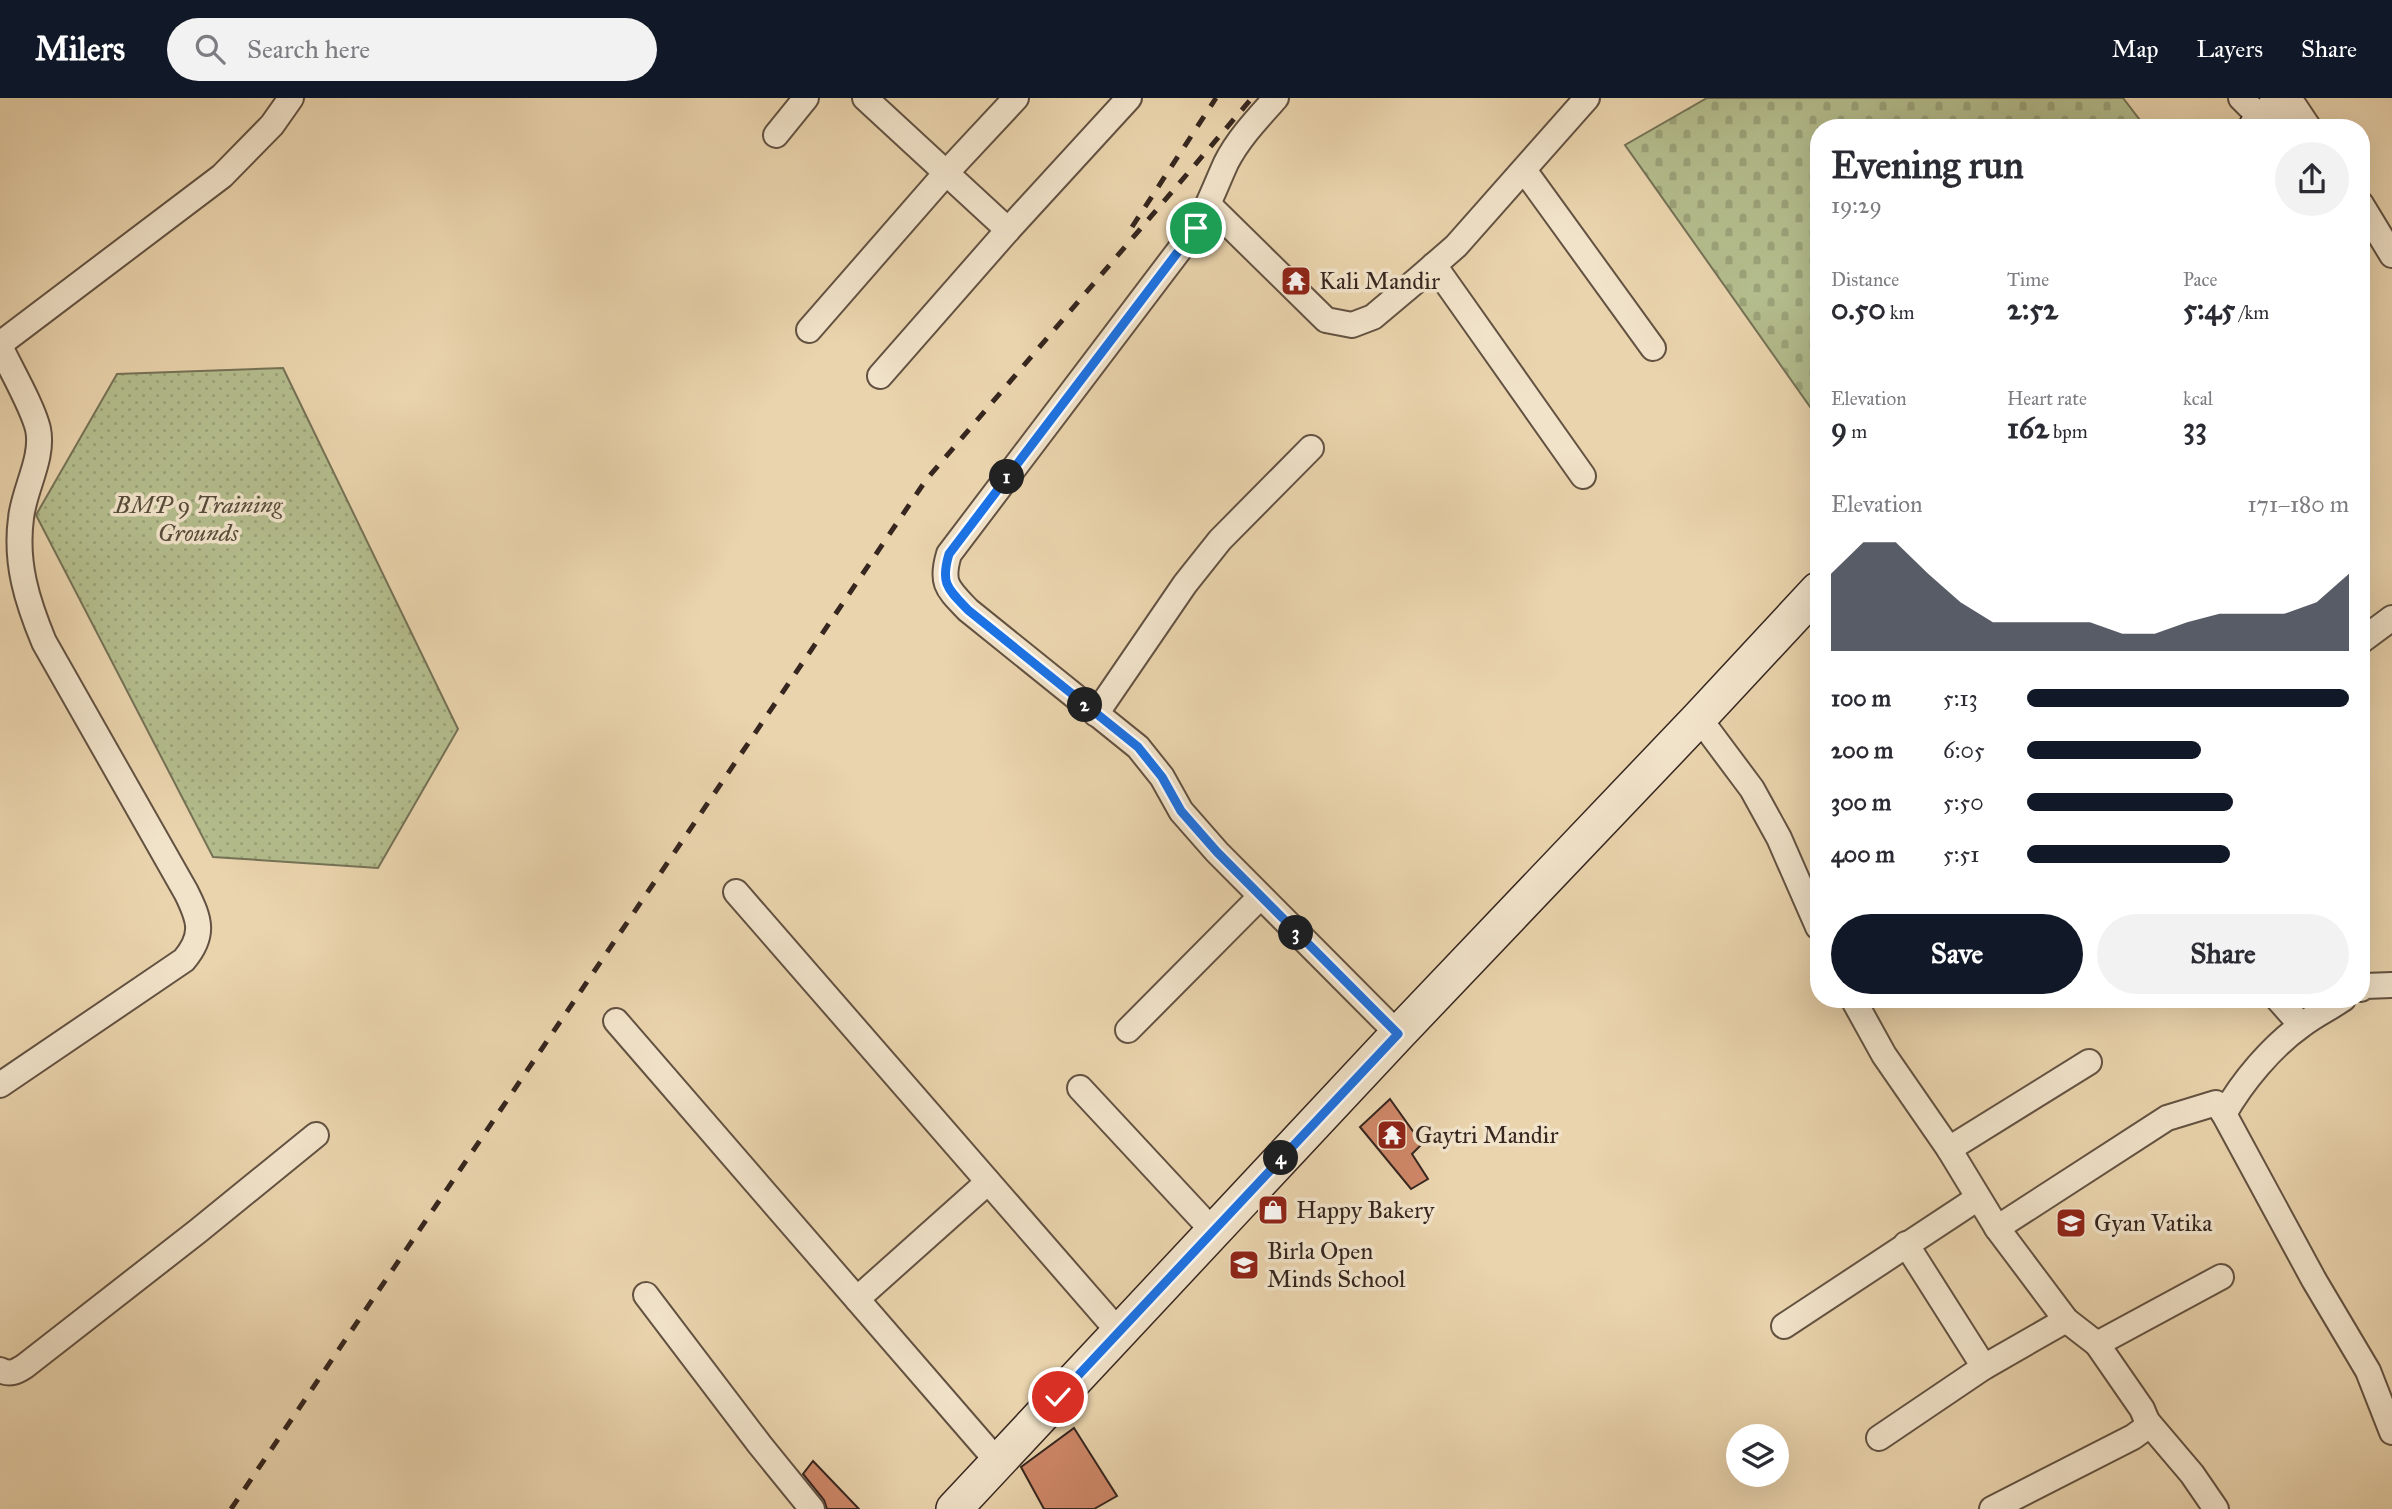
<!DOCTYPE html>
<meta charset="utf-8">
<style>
:root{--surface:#fff;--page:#f2f2f3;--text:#2b2b33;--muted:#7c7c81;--accent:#111827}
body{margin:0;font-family:"IM FELL Great Primer",serif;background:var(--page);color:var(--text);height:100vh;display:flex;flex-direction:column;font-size:26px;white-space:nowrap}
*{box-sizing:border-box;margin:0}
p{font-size:23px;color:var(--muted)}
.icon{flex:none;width:38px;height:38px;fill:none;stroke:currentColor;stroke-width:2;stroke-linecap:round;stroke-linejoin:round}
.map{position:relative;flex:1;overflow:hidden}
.panel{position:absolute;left:1810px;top:21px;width:560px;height:889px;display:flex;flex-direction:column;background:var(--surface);border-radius:28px;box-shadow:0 7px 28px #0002}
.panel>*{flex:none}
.buttons{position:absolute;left:1726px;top:1326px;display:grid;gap:14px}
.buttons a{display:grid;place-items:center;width:63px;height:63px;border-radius:50%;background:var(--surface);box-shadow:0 7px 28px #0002;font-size:35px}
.pin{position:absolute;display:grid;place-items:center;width:60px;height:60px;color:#fff;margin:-30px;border:4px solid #fff;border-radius:50%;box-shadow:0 2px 7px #0007}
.km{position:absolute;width:35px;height:35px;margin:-18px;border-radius:50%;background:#222;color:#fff;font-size:19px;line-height:35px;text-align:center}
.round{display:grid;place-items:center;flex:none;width:74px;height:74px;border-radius:37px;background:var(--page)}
.headline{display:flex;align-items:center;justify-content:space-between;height:119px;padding:0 21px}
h1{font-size:38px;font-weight:800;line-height:52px}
.stats{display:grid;grid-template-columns:repeat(3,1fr);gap:10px;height:119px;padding:7px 21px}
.stats div{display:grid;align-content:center}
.stats b{font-size:30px;font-weight:800}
.stats small{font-size:19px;font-weight:400}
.stats p{font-size:19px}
.chart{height:196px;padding:14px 21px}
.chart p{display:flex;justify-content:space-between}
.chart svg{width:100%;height:126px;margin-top:7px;fill:var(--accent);opacity:.7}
.cta{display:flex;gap:14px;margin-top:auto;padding:14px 21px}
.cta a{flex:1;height:80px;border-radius:42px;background:var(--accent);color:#fff;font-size:28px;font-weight:800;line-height:80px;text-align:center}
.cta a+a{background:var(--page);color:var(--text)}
ul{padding:0 21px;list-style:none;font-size:23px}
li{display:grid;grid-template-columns:112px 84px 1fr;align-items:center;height:52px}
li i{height:18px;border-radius:9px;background:var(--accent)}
header{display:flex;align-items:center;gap:42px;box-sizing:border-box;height:98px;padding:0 35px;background:var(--accent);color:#fff}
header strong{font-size:33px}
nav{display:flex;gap:38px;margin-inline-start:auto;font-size:24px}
.search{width:490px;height:63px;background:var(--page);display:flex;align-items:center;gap:18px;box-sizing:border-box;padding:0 24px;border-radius:38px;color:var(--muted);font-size:26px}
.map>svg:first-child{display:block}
.grass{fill:url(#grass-dots);stroke:#757256;stroke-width:2}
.cemetery{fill:url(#cemetery-stones);stroke:#757256;stroke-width:2}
.building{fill:#ce8768;stroke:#36261f;stroke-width:2}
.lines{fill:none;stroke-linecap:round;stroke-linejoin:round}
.street-casing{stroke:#635242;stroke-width:28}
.secondary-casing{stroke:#36261f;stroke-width:38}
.street{stroke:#f1e3ca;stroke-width:24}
.secondary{stroke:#f1e3ca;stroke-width:35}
.rail{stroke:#36261f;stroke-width:5;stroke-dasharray:12 12;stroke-linecap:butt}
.route-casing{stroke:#fff;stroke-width:14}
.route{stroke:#1a73e8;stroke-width:9}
.labels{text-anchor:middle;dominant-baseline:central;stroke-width:7;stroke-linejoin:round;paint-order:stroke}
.poi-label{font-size:24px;fill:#36261f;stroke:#f1e3ca;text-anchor:start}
.park-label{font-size:24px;font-style:italic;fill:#564c3a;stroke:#f1e3ca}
</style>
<header>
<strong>Milers</strong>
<div class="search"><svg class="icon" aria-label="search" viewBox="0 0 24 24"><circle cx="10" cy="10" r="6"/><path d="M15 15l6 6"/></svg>Search here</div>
<nav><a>Map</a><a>Layers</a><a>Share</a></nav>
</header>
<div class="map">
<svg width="2392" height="1411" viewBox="0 0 2392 1411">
<defs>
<pattern id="grass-dots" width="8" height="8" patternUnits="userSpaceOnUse" patternTransform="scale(1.75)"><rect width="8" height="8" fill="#b4bd8d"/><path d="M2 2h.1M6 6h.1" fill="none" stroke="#9ba279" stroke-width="1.8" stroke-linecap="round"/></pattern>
<pattern id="cemetery-stones" width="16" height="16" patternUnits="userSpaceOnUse" patternTransform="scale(1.75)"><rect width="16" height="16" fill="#b4bd8d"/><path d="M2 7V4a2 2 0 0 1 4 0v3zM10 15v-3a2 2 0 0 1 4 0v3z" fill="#9ba279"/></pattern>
</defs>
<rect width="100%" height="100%" fill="#ead4ad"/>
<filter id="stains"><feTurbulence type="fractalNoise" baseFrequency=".00286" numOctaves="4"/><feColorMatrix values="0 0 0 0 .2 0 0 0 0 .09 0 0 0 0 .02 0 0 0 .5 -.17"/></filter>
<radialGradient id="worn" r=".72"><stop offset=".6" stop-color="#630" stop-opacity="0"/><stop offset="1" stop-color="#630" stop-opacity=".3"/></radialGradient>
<!-- grass -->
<path class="grass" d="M 283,270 L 458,631 L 378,770 L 213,759 L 36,417 L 117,276 Z"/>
<!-- cemetery -->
<path class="cemetery" d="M 1707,0 L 2123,0 L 2146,30 L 1818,30 L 1818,320 L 1625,47 Z"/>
<!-- building -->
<g class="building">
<path d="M 1390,1001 L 1422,1046 L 1412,1056 L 1428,1081 L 1411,1091 L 1360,1029 Z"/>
<path d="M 1074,1330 L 1117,1398 L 1094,1411 L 1044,1411 L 1021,1369 Z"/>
<path d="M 813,1363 L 859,1411 L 827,1411 L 824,1402 L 803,1376 Z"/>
</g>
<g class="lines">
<!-- street casing -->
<g class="street-casing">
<g id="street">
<path d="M 865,0 L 1008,132"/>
<path d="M 1276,0 C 1258,20 1238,41 1226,65 C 1216,87 1208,109 1196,130 L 949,456 C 940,486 948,491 968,512 L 1138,649 L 1162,679 L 1181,713 L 1217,754 L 1398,936"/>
<path d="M 2241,0 L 2263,22"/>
<path d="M 2289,0 L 2309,30"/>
<path d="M 776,37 L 806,0"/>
<path d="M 1524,72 L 1653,250"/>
<path d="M 2361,106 L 2392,157"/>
<path d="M 1209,107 L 1326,222 L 1352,227 L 1373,219 L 1417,182 L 1456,148 L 1587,0"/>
<path d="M 1434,167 L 1583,378"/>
<path d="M 809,232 L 946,75 L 1016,0"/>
<path d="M 0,246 L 222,78 L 272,27 L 291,0"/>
<path d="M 0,248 C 10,270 33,309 38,331 C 44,360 24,391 21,420 C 15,465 27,503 44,544 L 186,794 C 200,822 205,837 184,862 L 0,987"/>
<path d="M 880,278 L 1008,132 L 1129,0"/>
<path d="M 2361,543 L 2392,520"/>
<path d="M 1096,616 L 1185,486 L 1220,442 L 1311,350"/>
<path d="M 1699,620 L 1752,691 L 1779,740 L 1818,829"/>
<path d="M 736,794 L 1119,1234"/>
<path d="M 2361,891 L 2365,888 L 2392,887"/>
<path d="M 1853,901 L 1884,957 L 1949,1051 L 1997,1130 L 2167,1020 L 2216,1005 L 2224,1016 C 2242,984 2272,948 2302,927 C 2315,917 2330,910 2343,901"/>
<path d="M 2278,901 L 2301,927"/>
<path d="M 616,923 L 998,1364"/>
<path d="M 1128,932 L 1260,799"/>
<path d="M 1080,990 L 1213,1133"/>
<path d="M 2224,1016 L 2314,1182 L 2368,1273 L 2392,1334"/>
<path d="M 1949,1051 L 2089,964"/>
<path d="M 1906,1146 L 1984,1269"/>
<path d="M 646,1197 L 760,1347 L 812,1411"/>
<path d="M 857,1201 L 988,1084"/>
<path d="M 1784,1228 L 1978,1100"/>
<path d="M 2097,1246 L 2221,1179"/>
<path d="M 0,1272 C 10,1277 16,1274 25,1268 L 198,1133 L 316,1037"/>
<path d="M 2147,1323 L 2192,1376 L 2216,1411"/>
<path d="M 1879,1340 L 1984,1269 L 2066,1222"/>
<path d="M 1992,1411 L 2133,1339 L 2144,1331 L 2147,1323 L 2142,1311 L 2097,1246 L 2066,1222 L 1997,1130"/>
</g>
</g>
<!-- secondary casing -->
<g class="secondary-casing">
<g id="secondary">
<path d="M 2256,30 L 2285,0"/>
<path d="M 954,1411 L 1398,936 L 1699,620 L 1818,492"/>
</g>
</g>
<!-- street -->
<use href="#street" class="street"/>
<!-- secondary -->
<use href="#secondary" class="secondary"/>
<!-- rail -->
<g class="rail">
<path d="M 1132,129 L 1216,0"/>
<path d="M 231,1411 L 926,382 L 1252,0"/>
</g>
</g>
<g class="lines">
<!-- route casing -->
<g class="route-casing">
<path id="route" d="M 1058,1299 L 1398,936 L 1217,754 L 1181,713 L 1162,679 L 1138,649 L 968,512 C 948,491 940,486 949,456 L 1196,130"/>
</g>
<!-- route -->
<use href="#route" class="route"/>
</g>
<!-- icons -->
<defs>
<g id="temple-square" transform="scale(1.575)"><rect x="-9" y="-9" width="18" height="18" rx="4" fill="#8f2418" stroke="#f1e3ca"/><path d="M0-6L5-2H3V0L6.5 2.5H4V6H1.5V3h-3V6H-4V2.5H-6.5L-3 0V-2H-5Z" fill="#fff"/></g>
<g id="shop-square" transform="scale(1.575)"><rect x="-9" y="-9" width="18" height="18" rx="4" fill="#8f2418" stroke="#f1e3ca"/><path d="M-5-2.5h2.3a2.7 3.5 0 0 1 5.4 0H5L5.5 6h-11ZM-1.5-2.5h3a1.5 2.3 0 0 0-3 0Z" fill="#fff"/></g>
<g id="school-square" transform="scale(1.575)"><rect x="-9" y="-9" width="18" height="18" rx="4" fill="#8f2418" stroke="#f1e3ca"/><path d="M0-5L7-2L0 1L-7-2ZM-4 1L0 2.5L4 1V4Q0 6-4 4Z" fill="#fff"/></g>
</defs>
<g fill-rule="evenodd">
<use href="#temple-square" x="1296" y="183"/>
<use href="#temple-square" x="1392" y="1037"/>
<use href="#shop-square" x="1273" y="1112"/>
<use href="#school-square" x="2071" y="1125"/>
<use href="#school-square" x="1244" y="1167"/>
</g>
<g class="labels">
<!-- poi labels -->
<g class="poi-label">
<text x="1319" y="183">Kali Mandir</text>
<text x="1415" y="1037">Gaytri Mandir</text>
<text x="1296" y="1112">Happy Bakery</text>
<text x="2094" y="1125">Gyan Vatika</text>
<text x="1267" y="1153">Birla Open<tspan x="1267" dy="28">Minds School</tspan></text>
</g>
<!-- park labels -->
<g class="park-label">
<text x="198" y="407">BMP 9 Training<tspan x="198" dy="28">Grounds</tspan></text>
</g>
</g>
<rect width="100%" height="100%" filter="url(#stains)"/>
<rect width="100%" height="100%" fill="url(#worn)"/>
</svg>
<div class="buttons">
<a><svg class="icon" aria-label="layers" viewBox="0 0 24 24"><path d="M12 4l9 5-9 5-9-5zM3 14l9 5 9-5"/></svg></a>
</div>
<div class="pin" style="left:1196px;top:130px;background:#1e9e55"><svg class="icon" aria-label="arrive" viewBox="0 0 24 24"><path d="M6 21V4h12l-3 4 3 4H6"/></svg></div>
<div class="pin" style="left:1058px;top:1299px;background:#d93025"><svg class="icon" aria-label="check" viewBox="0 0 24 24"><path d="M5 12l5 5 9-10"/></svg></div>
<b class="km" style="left:1007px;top:379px">1</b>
<b class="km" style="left:1085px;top:607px">2</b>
<b class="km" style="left:1296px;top:835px">3</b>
<b class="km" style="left:1281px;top:1060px">4</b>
<section class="panel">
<div class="headline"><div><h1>Evening run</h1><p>19:29</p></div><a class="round"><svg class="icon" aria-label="share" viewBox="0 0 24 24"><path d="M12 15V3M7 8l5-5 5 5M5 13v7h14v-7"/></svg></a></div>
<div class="stats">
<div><p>Distance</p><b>0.50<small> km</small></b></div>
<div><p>Time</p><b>2:52</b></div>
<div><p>Pace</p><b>5:45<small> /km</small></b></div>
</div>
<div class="stats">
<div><p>Elevation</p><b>9<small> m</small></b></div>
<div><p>Heart rate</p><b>162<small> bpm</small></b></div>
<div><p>kcal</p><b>33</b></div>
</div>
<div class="chart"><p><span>Elevation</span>171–180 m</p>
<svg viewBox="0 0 160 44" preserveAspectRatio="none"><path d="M0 44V17L10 6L20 6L30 17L40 27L50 34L60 34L70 34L80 34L90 38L100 38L110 34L120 31L130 31L140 31L150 27L160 17V44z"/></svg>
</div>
<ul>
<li><b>100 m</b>5:13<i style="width:100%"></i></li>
<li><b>200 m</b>6:05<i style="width:54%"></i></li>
<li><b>300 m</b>5:50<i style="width:64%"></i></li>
<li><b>400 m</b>5:51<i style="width:63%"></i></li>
</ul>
<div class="cta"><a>Save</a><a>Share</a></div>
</section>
</div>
